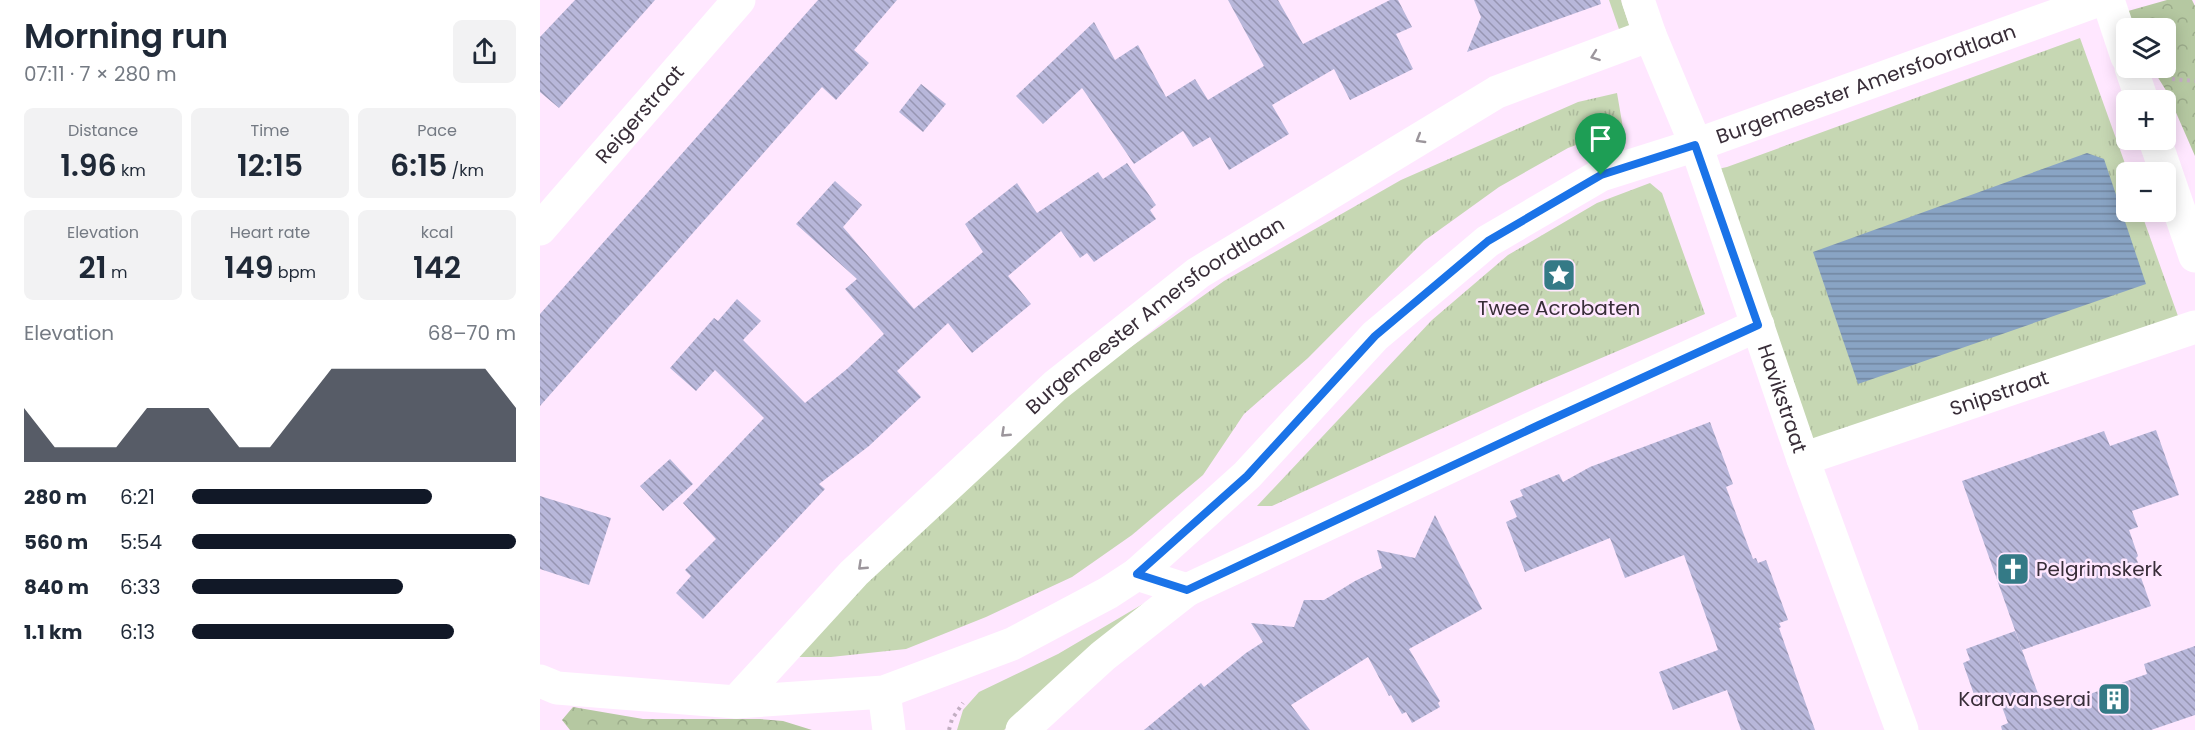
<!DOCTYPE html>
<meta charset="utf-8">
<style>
:root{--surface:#fff;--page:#f2f2f3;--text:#1f2937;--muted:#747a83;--accent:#111827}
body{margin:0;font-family:Poppins,sans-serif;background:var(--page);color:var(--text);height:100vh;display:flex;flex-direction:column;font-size:22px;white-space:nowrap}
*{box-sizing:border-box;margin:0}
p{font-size:20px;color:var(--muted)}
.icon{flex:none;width:33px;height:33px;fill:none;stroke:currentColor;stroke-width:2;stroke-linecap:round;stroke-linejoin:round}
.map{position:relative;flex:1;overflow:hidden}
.drawer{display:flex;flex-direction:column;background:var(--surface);width:540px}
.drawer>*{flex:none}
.controls{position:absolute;left:1576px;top:18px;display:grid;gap:12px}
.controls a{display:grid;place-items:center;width:60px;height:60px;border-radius:9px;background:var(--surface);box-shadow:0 3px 15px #0003;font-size:30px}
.pin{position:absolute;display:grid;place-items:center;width:51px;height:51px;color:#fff;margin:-62px -26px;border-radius:50% 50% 50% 0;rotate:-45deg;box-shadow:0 0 6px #0007}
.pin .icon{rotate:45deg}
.round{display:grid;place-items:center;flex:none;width:63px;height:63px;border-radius:9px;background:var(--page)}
.headline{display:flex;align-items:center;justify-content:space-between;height:102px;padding:0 24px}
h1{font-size:33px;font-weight:600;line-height:45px}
.metrics{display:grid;grid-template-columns:repeat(3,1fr);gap:9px;height:102px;padding:6px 24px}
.metrics div{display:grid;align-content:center;border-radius:9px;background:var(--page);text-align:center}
.metrics b{font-size:30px;font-weight:600}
.metrics small{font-size:16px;font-weight:400}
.metrics p{font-size:16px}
.chart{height:168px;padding:12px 24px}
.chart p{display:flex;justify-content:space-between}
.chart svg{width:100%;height:108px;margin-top:6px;fill:var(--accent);opacity:.7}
ul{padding:0 24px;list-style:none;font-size:20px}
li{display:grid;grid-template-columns:96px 72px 1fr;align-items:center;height:45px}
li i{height:15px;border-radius:8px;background:var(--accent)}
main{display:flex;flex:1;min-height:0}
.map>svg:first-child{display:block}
.grass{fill:url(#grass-tufts)}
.forest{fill:url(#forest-crowns)}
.garden{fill:#c6d7b3}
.water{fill:url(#water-rules)}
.building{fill:url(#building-back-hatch)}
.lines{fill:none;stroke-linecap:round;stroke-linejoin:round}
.path{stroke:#c2aec2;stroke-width:4;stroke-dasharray:3 4.5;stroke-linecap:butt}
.minor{stroke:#fff;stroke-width:33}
.oneway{stroke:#9c969c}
.route-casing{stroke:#fff;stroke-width:12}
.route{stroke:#1a73e8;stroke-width:8}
.labels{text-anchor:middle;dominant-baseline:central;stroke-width:5;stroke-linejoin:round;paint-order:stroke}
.street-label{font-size:20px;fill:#382d38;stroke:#ffe7ff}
.poi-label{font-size:20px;fill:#382d38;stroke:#ffe7ff}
</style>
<main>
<section class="drawer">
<div class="headline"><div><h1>Morning run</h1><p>07:11 · 7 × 280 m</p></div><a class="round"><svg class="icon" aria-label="share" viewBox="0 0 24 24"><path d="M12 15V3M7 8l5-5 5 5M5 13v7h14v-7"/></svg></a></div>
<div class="metrics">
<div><p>Distance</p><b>1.96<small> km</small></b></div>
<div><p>Time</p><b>12:15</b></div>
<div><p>Pace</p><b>6:15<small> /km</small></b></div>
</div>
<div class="metrics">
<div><p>Elevation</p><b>21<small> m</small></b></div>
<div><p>Heart rate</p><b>149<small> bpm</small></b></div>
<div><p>kcal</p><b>142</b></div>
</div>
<div class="chart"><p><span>Elevation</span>68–70 m</p>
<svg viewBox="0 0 160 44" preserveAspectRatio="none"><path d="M0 44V22L10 38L20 38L30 38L40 22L50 22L60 22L70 38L80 38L90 22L100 6L110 6L120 6L130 6L140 6L150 6L160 22V44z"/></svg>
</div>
<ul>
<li><b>280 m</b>6:21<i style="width:74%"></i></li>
<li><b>560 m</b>5:54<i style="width:100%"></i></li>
<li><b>840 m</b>6:33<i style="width:65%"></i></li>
<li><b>1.1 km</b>6:13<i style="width:81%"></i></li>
</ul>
</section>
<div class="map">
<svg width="1655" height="730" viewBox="0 0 1655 730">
<defs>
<pattern id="grass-tufts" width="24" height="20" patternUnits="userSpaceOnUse" patternTransform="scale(1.5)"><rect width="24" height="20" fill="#c6d7b3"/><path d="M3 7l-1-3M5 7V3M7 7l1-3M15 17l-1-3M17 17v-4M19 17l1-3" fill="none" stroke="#abb99b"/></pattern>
<pattern id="forest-crowns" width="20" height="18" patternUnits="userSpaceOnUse" patternTransform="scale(1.5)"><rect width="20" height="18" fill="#b5c8a1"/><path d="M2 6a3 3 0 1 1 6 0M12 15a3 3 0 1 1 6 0" fill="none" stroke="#9cac8b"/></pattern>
<pattern id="water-rules" width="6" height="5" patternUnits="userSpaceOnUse" patternTransform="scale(1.5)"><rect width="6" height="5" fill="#89a4c4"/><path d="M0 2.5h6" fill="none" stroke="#7186a0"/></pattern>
<pattern id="building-back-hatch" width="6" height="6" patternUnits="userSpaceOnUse" patternTransform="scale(1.5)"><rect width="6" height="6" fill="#b8b7da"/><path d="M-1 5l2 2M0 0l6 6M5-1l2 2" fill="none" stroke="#9795b2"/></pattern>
</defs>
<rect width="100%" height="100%" fill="#ffe7ff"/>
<!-- grass -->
<g class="grass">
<path d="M 1540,38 L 1588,172 L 1587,212 L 1601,212 L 1638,316 L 1269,447 L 1178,169 L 1187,167 Z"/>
<path d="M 1077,93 L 1083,128 L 1028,148 L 959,187 L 884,241 L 768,358 L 704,414 L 663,475 L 592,535 L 532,577 L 446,617 L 366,649 L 291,657 L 256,657 L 302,606 L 430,477 L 554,373 L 684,281 L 861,180 L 1038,102 Z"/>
<path d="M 1110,183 L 1122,193 L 1165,314 L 1000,384 L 732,506 L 717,506 L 892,320 L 968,255 L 1057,203 Z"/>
</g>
<!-- forest -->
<g class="forest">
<path d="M 1627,0 L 1652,0 L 1655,6 L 1655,156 L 1627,92 L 1612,68 L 1626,68 L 1626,28 L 1590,28 L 1581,13 Z"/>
<path d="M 33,707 L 103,719 L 220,719 L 243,721 L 272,730 L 30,730 L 22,720 Z"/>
</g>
<!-- garden -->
<g class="garden">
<path d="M 1069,0 L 1081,0 L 1091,31 L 1081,35 Z"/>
<path d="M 608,601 L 464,730 L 417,730 L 423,710 L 439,692 L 518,654 Z"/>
</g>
<!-- water -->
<path class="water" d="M 1547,153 L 1564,159 L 1606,284 L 1318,384 L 1273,252 Z"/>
<!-- building -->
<g class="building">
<path d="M 35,0 L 115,0 L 19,108 L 0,92 L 0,37 Z"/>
<path d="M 278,0 L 357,0 L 314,50 L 329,63 L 296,100 L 282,87 L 0,406 L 0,314 Z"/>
<path d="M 688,0 L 738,0 L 763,44 L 850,0 L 858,0 L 872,27 L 856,34 L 873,69 L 810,100 L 794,69 L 732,105 L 749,134 L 689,170 L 670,137 L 653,147 L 643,131 L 594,164 L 542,88 L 503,124 L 476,96 L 554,22 L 575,60 L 598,45 L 626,97 L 655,79 L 668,100 L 724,66 Z"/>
<path d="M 934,0 L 1060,0 L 1061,4 L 927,52 L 941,17 Z"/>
<path d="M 381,84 L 406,104 L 383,132 L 359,112 Z"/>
<path d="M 587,163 L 616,205 L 610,210 L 616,219 L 554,262 L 547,253 L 540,258 L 521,231 L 468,276 L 491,304 L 432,353 L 408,323 L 357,371 L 381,397 L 329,446 L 279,484 L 285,489 L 163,619 L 136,593 L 151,576 L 145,570 L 176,539 L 143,503 L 224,418 L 175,370 L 156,391 L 130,368 L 174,318 L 178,321 L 197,299 L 221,321 L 203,340 L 265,403 L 307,369 L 344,334 L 305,289 L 317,279 L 256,224 L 295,181 L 322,205 L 303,227 L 374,309 L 443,252 L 425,224 L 477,183 L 497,213 L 558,172 L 563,179 Z"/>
<path d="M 1170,422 L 1193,484 L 1186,487 L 1213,559 L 1216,558 L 1218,563 L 1226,560 L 1248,620 L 1239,623 L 1241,627 L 1239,628 L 1275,730 L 1201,730 L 1187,690 L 1133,710 L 1119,672 L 1178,650 L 1144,555 L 1085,578 L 1070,538 L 985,572 L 966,522 L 977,517 L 970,501 L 983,496 L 980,490 L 1019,474 L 1023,482 L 1050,467 Z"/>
<path d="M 1616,430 L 1639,495 L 1592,511 L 1598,527 L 1589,530 L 1598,556 L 1596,558 L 1601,569 L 1598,569 L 1611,606 L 1482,650 L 1422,481 L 1564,431 L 1570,446 Z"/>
<path d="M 130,459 L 153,484 L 123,511 L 100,486 Z"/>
<path d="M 0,496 L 71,518 L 49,585 L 0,569 Z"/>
<path d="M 895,515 L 942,609 L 869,649 L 900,701 L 898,703 L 900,707 L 872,723 L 866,712 L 862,714 L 851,695 L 849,696 L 828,657 L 751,705 L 770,730 L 604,730 L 661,683 L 664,687 L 706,653 L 723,642 L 711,623 L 754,627 L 764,600 L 784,600 L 815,581 L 842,568 L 837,550 L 875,558 Z"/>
<path d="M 1475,631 L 1504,710 L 1607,674 L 1604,664 L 1655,646 L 1655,715 L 1611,730 L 1462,730 L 1461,726 L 1468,723 L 1459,699 L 1438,706 L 1423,663 L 1430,660 L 1426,649 Z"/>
</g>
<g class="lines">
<!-- path -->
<g class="path">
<path d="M 1632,79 L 1655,81"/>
<path d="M 409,730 L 412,719 L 423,703"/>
</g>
<!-- minor -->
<g class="minor">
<path id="s1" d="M 1098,0 L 1110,35 L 1156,145 L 1263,459 L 1362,730"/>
<path d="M 1568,0 L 1587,57"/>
<path d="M 1591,68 L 1602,100"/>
<path d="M 1615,140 L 1655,256"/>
<path id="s2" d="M 0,229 L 199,0"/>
<path id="s3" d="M 1263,459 L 1655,327"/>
<path d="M 597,574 L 647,590 L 999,425 L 1218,325"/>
<path id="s4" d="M 0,681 L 17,688 L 196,702 L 344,692 L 472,644 L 568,593 L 597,574 L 707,475 L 835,336 L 948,241 L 1061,175 L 1156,145 L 1559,0"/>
<path d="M 344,692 L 349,730"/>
<path id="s5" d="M 196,702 L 314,573 L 515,386 L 658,273 L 957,92 L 1110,35"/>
<path d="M 482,730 L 563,656 L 647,590"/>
</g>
</g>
<!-- one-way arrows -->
<defs><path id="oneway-chevron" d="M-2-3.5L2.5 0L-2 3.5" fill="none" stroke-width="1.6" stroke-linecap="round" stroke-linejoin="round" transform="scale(1.5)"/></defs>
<g class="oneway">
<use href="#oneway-chevron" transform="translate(1055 56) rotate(160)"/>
<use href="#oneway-chevron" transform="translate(880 139) rotate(149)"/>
<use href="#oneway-chevron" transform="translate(465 433) rotate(137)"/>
<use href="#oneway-chevron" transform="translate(322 566) rotate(137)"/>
</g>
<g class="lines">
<!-- route casing -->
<g class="route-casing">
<path id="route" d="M 1155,145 L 1218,325 L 999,425 L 647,590 L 597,574 L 707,476 L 835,336 L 948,241 L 1061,175 Z"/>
</g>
<!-- route -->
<use href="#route" class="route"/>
</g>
<!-- icons -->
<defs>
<g id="sight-square" transform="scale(1.725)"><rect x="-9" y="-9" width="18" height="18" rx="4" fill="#347a86" stroke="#ffe7ff"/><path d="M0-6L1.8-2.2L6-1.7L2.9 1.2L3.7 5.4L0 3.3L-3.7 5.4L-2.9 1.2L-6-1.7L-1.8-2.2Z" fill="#fff"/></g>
<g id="church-square" transform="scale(1.725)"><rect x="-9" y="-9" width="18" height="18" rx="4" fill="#347a86" stroke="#ffe7ff"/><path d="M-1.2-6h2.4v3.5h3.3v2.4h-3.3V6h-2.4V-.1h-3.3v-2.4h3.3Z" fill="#fff"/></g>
<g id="building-square" transform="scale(1.725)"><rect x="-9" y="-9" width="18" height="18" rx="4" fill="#347a86" stroke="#ffe7ff"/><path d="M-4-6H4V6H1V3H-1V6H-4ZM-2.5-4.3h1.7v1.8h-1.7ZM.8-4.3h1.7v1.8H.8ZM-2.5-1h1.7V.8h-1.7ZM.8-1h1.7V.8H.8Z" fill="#fff"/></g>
</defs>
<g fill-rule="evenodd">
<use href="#sight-square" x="1019" y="275"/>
<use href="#church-square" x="1473" y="569"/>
<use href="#building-square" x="1574" y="699"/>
</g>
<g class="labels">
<!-- street labels -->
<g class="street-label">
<text stroke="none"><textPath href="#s4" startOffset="1522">Burgemeester Amersfoordtlaan</textPath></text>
<text stroke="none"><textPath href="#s2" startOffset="152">Reigerstraat</textPath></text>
<text stroke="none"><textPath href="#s5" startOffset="572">Burgemeester Amersfoordtlaan</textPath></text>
<text stroke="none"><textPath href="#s3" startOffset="207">Snipstraat</textPath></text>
<text stroke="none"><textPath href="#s1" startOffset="424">Havikstraat</textPath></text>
</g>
<!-- poi labels -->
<g class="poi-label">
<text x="1019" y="308">Twee Acrobaten</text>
<text x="1496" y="569" text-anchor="start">Pelgrimskerk</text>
<text x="1551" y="699" text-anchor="end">Karavanserai</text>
</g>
</g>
</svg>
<div class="controls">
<a><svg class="icon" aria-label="layers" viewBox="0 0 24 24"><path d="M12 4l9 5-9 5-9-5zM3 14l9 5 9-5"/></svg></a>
<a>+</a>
<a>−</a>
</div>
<div class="pin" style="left:1061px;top:175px;background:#1e9e55"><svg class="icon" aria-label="arrive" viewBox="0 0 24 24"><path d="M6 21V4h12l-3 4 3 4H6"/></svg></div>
</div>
</main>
